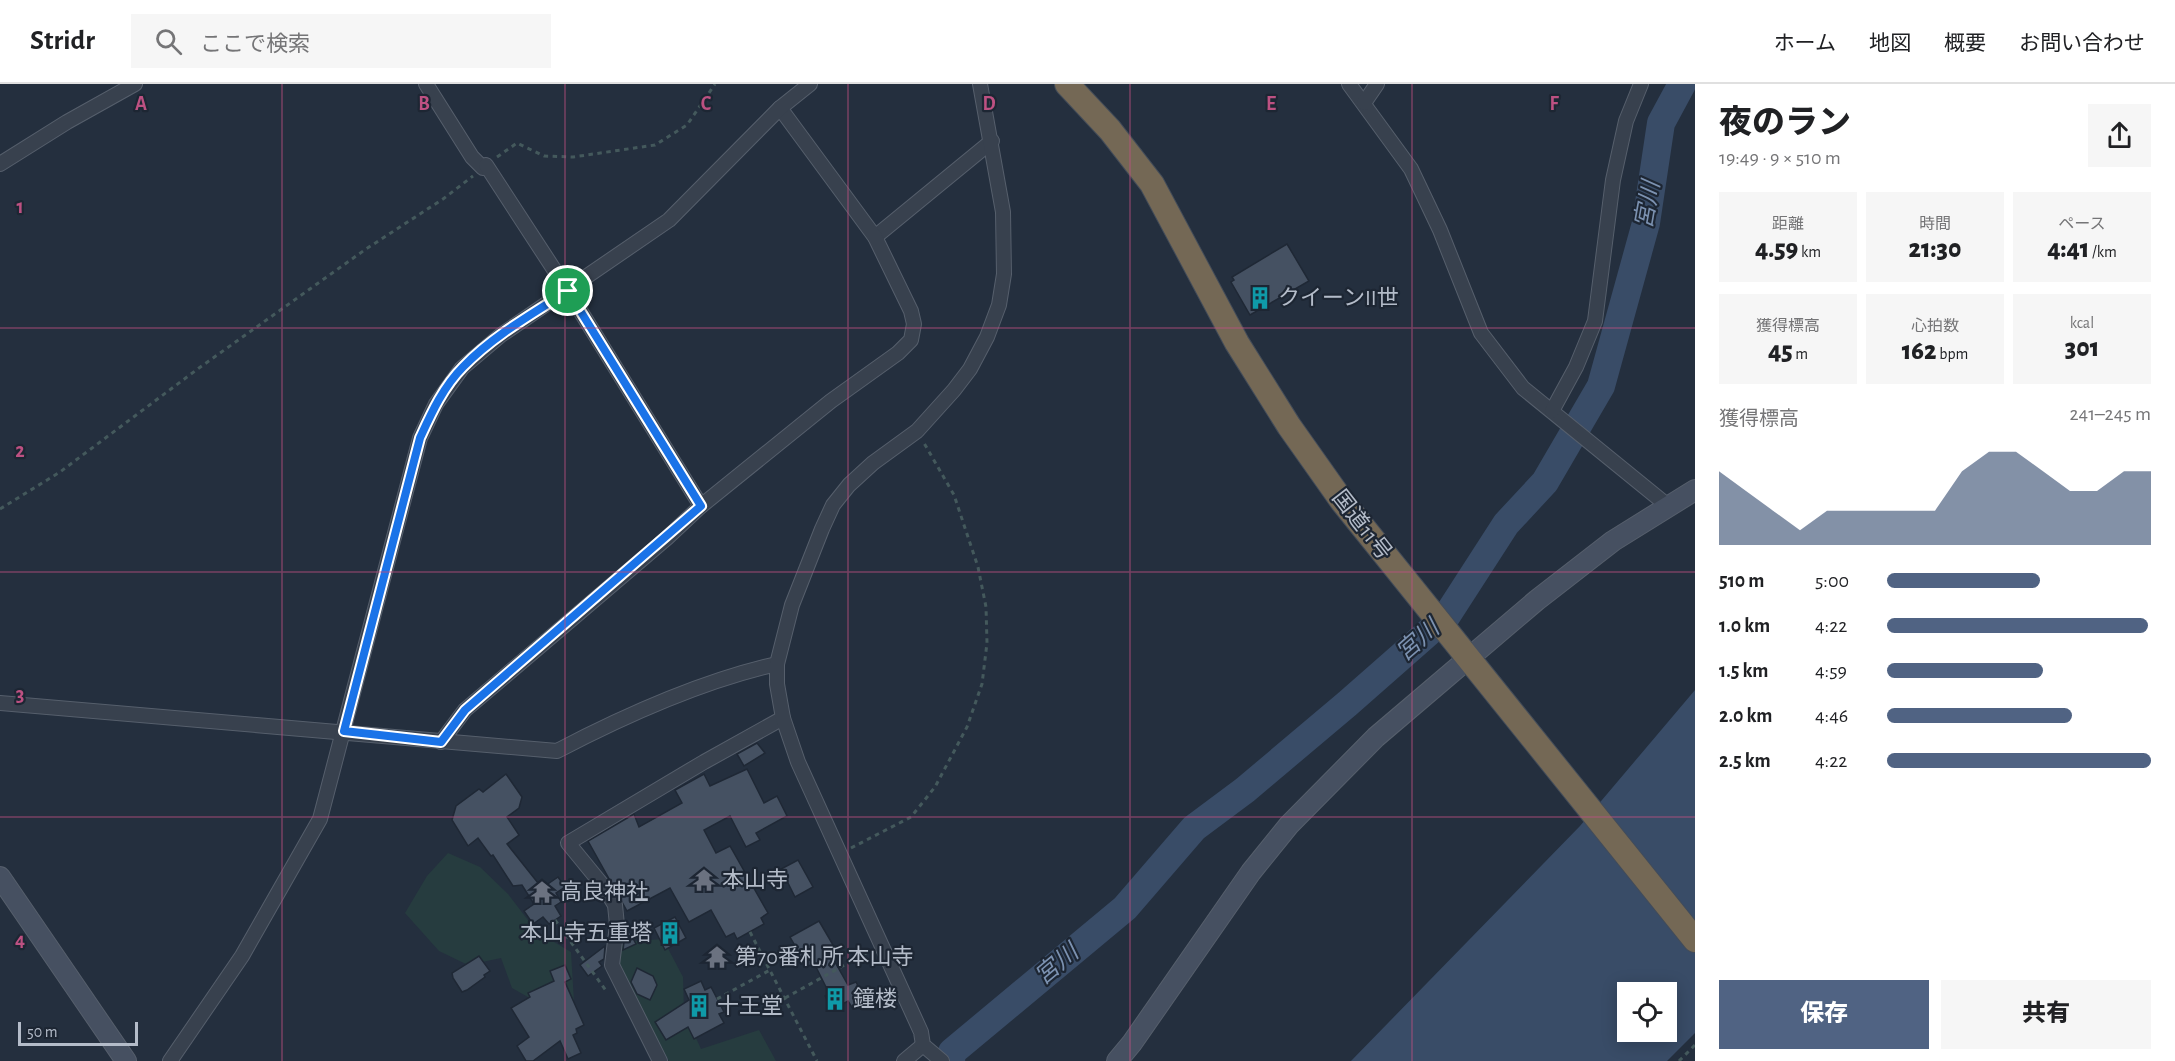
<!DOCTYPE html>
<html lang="ja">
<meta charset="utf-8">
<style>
:root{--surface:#fff;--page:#f6f6f6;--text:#202124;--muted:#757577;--line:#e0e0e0;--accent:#506383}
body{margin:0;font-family:"Alegreya Sans","Noto Sans JP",sans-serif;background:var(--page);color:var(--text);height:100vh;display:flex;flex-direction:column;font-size:22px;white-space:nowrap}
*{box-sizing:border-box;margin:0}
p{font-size:20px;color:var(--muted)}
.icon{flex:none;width:33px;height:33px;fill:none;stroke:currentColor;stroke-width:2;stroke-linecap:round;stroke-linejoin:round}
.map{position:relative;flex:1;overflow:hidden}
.details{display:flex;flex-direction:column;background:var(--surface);width:480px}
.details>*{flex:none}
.fabs{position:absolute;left:1617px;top:898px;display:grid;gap:12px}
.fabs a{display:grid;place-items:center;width:60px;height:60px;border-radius:0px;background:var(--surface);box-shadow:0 3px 15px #0003;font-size:30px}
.scale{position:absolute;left:18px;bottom:15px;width:120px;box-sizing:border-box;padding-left:6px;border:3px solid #b4bcc9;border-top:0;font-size:16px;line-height:21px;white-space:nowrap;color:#b4bcc9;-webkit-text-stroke:4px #1d2633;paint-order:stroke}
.pin{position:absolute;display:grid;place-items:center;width:51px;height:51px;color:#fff;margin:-26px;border:3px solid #fff;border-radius:50%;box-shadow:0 2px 6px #0007}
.round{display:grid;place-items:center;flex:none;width:63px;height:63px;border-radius:0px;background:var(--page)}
.overview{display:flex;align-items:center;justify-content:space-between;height:102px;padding:0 24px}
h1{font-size:33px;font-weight:800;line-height:45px}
.metrics{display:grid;grid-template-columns:repeat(3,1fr);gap:9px;height:102px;padding:6px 24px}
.metrics div{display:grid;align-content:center;border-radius:0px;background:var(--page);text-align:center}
.metrics b{font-size:26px;font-weight:800}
.metrics small{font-size:16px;font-weight:400}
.metrics p{font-size:16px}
.chart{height:168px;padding:12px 24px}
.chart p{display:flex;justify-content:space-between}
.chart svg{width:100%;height:108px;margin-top:6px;fill:var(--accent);opacity:.7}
.primary-button{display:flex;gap:12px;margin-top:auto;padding:12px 24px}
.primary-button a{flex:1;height:69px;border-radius:0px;background:var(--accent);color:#fff;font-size:24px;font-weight:800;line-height:69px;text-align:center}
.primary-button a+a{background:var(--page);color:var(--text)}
ul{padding:0 24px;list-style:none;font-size:20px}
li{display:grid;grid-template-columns:96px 72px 1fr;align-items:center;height:45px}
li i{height:15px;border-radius:8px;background:var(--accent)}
header{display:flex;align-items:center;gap:36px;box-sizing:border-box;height:84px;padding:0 30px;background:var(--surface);border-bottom:2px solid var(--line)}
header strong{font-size:28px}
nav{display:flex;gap:33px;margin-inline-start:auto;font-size:21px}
.search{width:420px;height:54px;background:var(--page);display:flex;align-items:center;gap:15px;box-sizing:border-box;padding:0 21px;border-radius:0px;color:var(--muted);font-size:22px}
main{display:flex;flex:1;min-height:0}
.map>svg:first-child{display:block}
.green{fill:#263c3f}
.water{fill:#394c67;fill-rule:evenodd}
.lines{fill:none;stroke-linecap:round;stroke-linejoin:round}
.river{stroke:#394c67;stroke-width:28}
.building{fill:#455162;stroke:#1f2835;stroke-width:1.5}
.street-casing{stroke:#565f6c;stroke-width:16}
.secondary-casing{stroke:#565f6c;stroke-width:22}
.highway-casing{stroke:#434c59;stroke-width:26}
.path{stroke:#44595c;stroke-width:3;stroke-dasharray:4.5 4.5;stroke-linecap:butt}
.street{stroke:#38414e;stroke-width:14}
.secondary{stroke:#465061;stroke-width:20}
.highway{stroke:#746855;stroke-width:24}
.route-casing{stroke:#fff;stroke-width:12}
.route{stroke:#1a73e8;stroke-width:8}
.grid{fill:none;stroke:#bd5182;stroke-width:1.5;stroke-opacity:0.55}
.labels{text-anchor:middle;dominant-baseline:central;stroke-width:4.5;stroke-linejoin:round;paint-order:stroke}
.poi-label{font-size:22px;fill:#b4bcc9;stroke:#1d2633;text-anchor:start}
.street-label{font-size:22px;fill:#b4bcc9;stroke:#1d2633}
.water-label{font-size:24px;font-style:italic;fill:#7c92b1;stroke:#1d2633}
.grid-label{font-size:20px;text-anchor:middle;font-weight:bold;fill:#bd5182;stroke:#1d2633;stroke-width:4.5;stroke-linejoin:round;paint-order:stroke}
</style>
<header>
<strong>Stridr</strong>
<div class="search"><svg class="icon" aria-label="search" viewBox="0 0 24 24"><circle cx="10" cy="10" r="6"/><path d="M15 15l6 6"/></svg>ここで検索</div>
<nav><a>ホーム</a><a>地図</a><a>概要</a><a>お問い合わせ</a></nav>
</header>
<main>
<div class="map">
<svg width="1695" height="977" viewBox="0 0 1695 977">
<rect width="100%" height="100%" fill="#242f3e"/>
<!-- green -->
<g class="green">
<path d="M 448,769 L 480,783 L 508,810 L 537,848 L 571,868 L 574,918 L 551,926 L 512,904 L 501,874 L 468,881 L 439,867 L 405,829 L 427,792 Z"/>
<path d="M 663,855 L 683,893 L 684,928 L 701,965 L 759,946 L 776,977 L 669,977 L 617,883 L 623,858 Z"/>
</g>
<!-- water -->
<path class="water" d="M 1695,606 L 1695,949 L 1667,977 L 1351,977 L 1580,742 ZM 1628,909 L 1666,909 L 1666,948 L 1628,948 Z"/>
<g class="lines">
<!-- river -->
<path class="river" d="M 951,977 L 952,968 L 1125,824 L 1194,744 L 1245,706 L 1347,620 L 1446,533 L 1506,440 L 1545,398 L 1601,302 L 1646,139 L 1661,39 L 1682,0"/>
</g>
<!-- building -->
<g class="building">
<path d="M 1287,160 L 1309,197 L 1250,231 L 1231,198 L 1234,196 L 1232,193 Z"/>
<path d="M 757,659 L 765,669 L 744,682 L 737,670 Z"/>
<path d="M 747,685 L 764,719 L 777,712 L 787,732 L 756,749 L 760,756 L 746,763 L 730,732 L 704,746 L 716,769 L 730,762 L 768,829 L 761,834 L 764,840 L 737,855 L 734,849 L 726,853 L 711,826 L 689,838 L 670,804 L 627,827 L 588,757 L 634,730 L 639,743 L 682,719 L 675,706 L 704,690 L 710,702 Z"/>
<path d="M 506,690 L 522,713 L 519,724 L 507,733 L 519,751 L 507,760 L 542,804 L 558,793 L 565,803 L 556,809 L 561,818 L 555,822 L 561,832 L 549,840 L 543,833 L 533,840 L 524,827 L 534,820 L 522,801 L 513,802 L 493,771 L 491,772 L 478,754 L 468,762 L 452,736 L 456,722 L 479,705 L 483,708 Z"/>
<path d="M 798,776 L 813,803 L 795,813 L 781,785 Z"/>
<path d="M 675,833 L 686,854 L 665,866 L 654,844 Z"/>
<path d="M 819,837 L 836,866 L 830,869 L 848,901 L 856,898 L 866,918 L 853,925 L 848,917 L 832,926 L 825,912 L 829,909 L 814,879 L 807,883 L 803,875 L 798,878 L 790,863 L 794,860 L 790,853 Z"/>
<path d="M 626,842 L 636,860 L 623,866 Z"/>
<path d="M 605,862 L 604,875 L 599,878 L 602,882 L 588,892 L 580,881 Z"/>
<path d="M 479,872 L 490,887 L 484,891 L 485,893 L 467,906 L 462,908 L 453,894 L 452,889 Z"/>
<path d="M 565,881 L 571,895 L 565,898 L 584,941 L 576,945 L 577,949 L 573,951 L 581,969 L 568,975 L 560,957 L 533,977 L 526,977 L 517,962 L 529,953 L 511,924 L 530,913 L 528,909 L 554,897 L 550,887 Z"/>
<path d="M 637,884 L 653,892 L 657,901 L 650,916 L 637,910 L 631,898 Z"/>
<path d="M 701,897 L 705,906 L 711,903 L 724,928 L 719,930 L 724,939 L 694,955 L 688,943 L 666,956 L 655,938 L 689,916 L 684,905 Z"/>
</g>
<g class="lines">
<!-- street casing -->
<g class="street-casing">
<g id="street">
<path d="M 426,0 L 472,73 L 483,84"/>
<path d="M 1349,0 L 1411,85 L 1440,146 L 1481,249 L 1523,304 L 1668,422"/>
<path d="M 1364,19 L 1377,0"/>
<path d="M 0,80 L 67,38 L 135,0"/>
<path d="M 486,81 L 568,207 L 701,422"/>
<path d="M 875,153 L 992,57"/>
<path d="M 1552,327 L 1576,283 L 1595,237 L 1613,96 L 1626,37 L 1641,0"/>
<path d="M 0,619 L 557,667 C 626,631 701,597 777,580"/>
<path d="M 441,658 L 465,626 L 667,454 L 701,422 L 831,317 L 898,269 L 911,256 L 914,240 L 911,227 L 875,153 L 780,24"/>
<path d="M 170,977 L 242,872 L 320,735 L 420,354 L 436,320 L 462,284 L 501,251 L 669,136 L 780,24 L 810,0"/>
<path d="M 660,977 L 612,881 L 617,841 L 615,821 L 604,803 L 568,759 L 704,678 L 783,634"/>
<path d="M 904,977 L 923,961"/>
<path d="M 942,977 L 923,961 L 921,948 L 798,678 L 783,634 L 777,600 L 777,580 L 792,521 L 822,445 L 833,421 L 849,401 L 873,379 L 917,347 L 954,306 L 970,285 L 987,253 L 999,221 L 1004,190 L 1003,128 L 980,0"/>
</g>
</g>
<!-- secondary casing -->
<g class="secondary-casing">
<g id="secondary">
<path d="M 0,793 L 126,977"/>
<path d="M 1117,977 L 1132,959 L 1251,788 L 1289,741 L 1376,653 L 1537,516 L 1613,457 L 1695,406"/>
</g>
</g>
<!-- highway casing -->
<g class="highway-casing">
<path id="highway" d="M 1067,0 L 1110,46 L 1152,100 L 1237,259 L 1289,342 L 1342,417 L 1695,856"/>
</g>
<!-- path -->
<g class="path">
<path d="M 497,73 L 517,59 L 544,72 L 573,73 L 655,61 L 687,41 L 715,0"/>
<path d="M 0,425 L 60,388 L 199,284 L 366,165 L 443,115 L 473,92"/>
<path d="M 851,764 L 911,733 L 935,703 L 967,643 L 982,600 L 987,559 L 986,523 L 978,483 L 954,411 L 924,359"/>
<path d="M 555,836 L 607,908"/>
<path d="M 750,848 L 817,977"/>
<path d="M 785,914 L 868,868"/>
<path d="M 717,915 L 770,886"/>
<path d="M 1679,977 L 1695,961"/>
</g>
<!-- street -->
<use href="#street" class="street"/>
<!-- secondary -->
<use href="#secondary" class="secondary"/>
<!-- highway -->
<use href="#highway" class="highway"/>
</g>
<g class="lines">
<!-- route casing -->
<g class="route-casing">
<path id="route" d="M 568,207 L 701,422 L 465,626 L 441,658 L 344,647 L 420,354 C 431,330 443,303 463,283 C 493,252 532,230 568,207 Z"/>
</g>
<!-- route -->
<use href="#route" class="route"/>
</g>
<!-- grid -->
<path class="grid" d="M 282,0 L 282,977M 565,0 L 565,977M 848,0 L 848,977M 1130,0 L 1130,977M 1412,0 L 1412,977M 0,244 L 1695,244M 0,488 L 1695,488M 0,733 L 1695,733"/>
<!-- icons -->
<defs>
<g id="building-bare" transform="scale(1.8)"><path d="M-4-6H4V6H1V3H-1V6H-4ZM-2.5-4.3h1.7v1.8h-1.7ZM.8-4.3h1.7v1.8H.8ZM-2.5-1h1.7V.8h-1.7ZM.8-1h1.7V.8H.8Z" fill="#0f9aa8" stroke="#1d2633" stroke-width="2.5" paint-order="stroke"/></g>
<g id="temple-bare" transform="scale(1.8)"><path d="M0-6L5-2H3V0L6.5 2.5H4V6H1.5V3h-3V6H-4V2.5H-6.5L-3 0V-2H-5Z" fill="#6b7280" stroke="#1d2633" stroke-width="2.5" paint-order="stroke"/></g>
</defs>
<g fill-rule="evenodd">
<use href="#building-bare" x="1260" y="214"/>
<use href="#temple-bare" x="704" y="796"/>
<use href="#temple-bare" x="542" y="808"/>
<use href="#building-bare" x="670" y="849"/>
<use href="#temple-bare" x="717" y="873"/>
<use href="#building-bare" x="835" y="915"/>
<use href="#building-bare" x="699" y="922"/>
</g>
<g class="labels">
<!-- poi labels -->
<g class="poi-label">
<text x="1278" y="214">クイーンII世</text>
<text x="722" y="796">本山寺</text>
<text x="560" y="808">高良神社</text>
<text x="652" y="849" text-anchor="end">本山寺五重塔</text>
<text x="735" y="873">第70番札所 本山寺</text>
<text x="853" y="915">鐘楼</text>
<text x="717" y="922">十王堂</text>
</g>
<!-- street labels -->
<g class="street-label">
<text transform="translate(1362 441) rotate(52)">国道11号</text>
</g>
<!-- water labels -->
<g class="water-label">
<text transform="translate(1648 121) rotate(-80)">宮川</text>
<text transform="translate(1418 557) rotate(-41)">宮川</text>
<text transform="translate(1057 881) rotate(-40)">宮川</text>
</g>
</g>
<g class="grid-label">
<text x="141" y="26">A</text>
<text x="424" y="26">B</text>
<text x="706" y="26">C</text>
<text x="989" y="26">D</text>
<text x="1271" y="26">E</text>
<text x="1554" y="26">F</text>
<text x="20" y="129">1</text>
<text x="20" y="373">2</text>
<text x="20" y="617">3</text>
<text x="20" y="862">4</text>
</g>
</svg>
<div class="fabs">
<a><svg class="icon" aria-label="locate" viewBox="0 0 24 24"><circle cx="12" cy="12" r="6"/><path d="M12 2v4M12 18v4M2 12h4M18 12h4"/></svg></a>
</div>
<div class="scale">50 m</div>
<div class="pin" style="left:568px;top:207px;background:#1e9e55"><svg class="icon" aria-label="arrive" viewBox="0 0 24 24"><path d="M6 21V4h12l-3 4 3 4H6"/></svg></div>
</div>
<section class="details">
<div class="overview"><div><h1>夜のラン</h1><p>19:49 · 9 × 510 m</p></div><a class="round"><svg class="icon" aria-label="share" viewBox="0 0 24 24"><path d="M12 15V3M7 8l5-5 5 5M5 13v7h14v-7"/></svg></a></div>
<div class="metrics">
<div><p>距離</p><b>4.59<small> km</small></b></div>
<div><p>時間</p><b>21:30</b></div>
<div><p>ペース</p><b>4:41<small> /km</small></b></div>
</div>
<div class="metrics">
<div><p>獲得標高</p><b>45<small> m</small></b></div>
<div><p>心拍数</p><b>162<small> bpm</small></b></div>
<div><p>kcal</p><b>301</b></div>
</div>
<div class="chart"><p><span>獲得標高</span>241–245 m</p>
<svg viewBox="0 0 160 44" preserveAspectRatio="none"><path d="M0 44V14L10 22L20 30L30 38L40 30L50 30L60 30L70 30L80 30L90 14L100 6L110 6L120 14L130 22L140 22L150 14L160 14V44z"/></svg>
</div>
<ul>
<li><b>510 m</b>5:00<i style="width:58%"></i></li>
<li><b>1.0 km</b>4:22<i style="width:99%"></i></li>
<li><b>1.5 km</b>4:59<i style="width:59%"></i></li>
<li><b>2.0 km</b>4:46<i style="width:70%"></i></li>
<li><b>2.5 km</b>4:22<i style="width:100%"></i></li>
</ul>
<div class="primary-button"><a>保存</a><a>共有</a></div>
</section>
</main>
